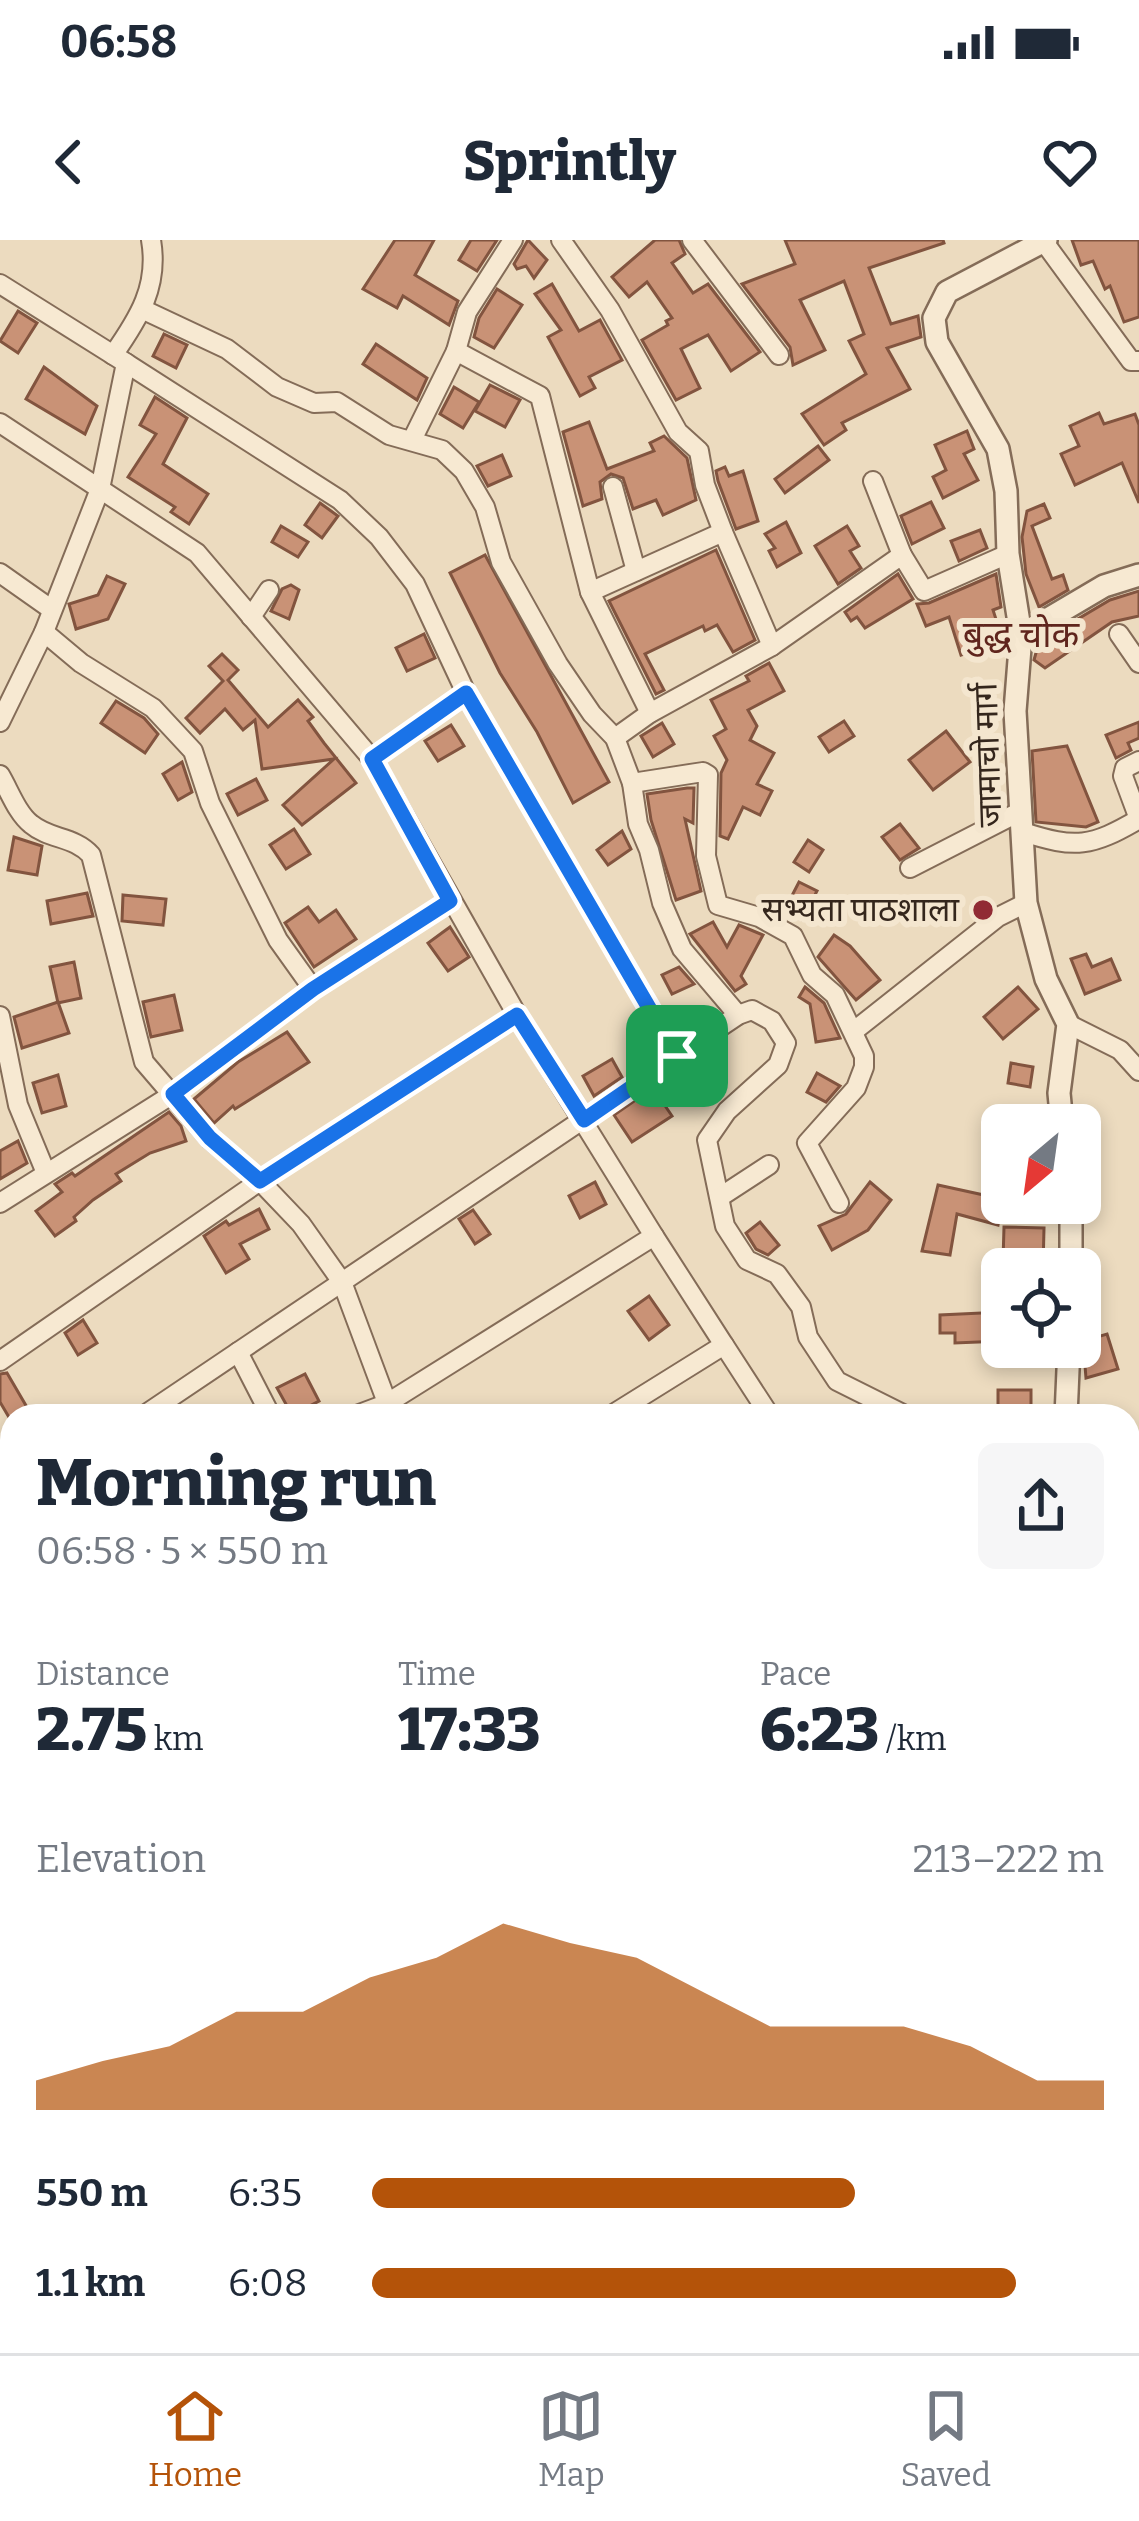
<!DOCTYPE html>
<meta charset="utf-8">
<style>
:root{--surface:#fff;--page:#f6f6f7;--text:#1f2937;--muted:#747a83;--line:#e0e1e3;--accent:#b45309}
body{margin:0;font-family:Bitter,"Noto Sans Devanagari",serif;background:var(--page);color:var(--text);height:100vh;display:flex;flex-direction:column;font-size:45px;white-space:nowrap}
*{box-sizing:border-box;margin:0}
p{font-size:39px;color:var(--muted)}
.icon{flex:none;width:66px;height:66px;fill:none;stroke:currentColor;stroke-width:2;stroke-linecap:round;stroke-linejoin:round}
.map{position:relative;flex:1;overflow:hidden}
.details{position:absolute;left:0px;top:1164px;width:1140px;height:951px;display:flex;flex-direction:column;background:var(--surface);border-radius:36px 36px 0 0;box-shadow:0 6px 18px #0003}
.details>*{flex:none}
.needle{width:78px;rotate:209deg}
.controls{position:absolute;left:981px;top:864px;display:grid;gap:24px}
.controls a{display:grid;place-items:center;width:120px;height:120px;border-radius:18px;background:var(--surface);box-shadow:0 6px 18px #0003;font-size:60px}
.pin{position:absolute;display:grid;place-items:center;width:102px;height:102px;color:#fff;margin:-51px;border-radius:24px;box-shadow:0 6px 18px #0006}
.round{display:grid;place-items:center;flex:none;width:126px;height:126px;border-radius:18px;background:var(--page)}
.summary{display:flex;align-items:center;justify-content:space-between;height:204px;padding:0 36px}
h1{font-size:66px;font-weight:800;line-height:90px}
.metrics{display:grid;grid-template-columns:repeat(3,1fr);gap:18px;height:204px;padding:12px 36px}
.metrics div{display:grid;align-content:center}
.metrics b{font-size:60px;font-weight:800}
.metrics small{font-size:33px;font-weight:400}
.metrics p{font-size:33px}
.chart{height:336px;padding:24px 36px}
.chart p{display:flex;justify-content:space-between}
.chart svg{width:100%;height:216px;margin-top:12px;fill:var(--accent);opacity:.7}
ul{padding:0 36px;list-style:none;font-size:39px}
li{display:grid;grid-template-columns:192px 144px 1fr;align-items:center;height:90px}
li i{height:30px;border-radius:15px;background:var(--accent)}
.status{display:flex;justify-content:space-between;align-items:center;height:84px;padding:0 60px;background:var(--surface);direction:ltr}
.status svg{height:33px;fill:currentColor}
header{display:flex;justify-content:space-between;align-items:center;height:156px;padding:0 36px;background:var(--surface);font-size:54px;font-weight:800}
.menu{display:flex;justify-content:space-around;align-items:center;height:168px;border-top:3px solid var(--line);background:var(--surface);font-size:33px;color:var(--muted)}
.menu a{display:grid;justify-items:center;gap:6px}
.menu .selected{color:var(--accent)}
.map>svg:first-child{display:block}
.building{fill:#c99276;stroke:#82543f;stroke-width:3}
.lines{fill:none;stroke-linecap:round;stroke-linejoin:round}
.minor-casing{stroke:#846c58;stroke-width:22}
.tertiary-casing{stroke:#846c58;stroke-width:26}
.minor{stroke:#f7e9d2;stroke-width:18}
.tertiary{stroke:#f7e9d2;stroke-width:21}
.route-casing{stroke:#fff;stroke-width:24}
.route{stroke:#1a73e8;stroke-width:15}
.poi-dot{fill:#912b34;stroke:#f4e6cf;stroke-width:4.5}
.labels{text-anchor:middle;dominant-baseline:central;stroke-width:12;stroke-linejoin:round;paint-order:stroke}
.street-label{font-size:33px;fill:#34261c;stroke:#f4e6cf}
.poi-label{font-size:33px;fill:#34261c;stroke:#f4e6cf;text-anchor:end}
.neighbourhood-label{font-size:36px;fill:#5f251d;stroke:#f4e6cf}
</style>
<div class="status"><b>06:58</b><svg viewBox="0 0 49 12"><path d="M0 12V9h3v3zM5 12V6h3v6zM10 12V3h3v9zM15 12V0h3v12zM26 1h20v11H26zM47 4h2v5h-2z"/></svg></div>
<header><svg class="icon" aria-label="back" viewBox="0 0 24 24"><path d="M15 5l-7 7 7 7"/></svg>Sprintly<svg class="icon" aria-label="heart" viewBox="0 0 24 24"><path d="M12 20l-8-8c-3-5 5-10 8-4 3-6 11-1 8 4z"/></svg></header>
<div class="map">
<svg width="1139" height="2113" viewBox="0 0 1139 2113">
<rect width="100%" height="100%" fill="#ecdbbf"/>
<!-- building -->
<g class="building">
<path d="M 395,0 L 434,0 L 415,35 L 458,61 L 449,85 L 403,56 L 397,68 L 363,49 Z"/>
<path d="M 471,0 L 497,0 L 477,31 L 459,20 Z"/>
<path d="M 528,0 L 547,20 L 534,38 L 526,26 L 517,29 L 514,24 Z"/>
<path d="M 655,0 L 679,0 L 685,14 L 672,23 L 693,53 L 708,44 L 760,112 L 731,131 L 708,95 L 681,109 L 700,148 L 676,160 L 642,100 L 668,85 L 666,81 L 672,78 L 647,42 L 629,57 L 612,37 Z"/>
<path d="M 785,0 L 943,0 L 944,3 L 869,28 L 891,84 L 918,76 L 921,97 L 887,108 L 910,149 L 842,183 L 846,190 L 824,205 L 802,174 L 866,134 L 849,101 L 864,94 L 844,41 L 800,60 L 825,110 L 793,125 L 790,107 L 742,44 L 795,24 Z"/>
<path d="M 1072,0 L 1139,0 L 1139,77 L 1124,82 L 1110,46 L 1105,49 L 1093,21 L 1081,25 Z"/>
<path d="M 552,44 L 579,91 L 600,80 L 622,120 L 589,137 L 595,148 L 580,156 L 548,97 L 561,90 L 535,54 Z"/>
<path d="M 497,49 L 522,65 L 494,108 L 474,97 L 479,78 Z"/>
<path d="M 18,71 L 37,83 L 18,113 L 0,101 Z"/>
<path d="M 164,94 L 187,105 L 176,128 L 153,116 Z"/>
<path d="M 376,104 L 427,138 L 417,160 L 363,124 Z"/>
<path d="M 44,127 L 97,166 L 85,194 L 26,159 Z"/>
<path d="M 490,145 L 520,160 L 505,187 L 475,171 Z"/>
<path d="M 454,147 L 479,162 L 463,188 L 440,174 Z"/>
<path d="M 155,157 L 187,178 L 163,224 L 208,254 L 189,284 L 171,272 L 175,267 L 128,237 L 156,194 L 140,185 Z"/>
<path d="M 1099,173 L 1104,184 L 1135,174 L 1139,185 L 1139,263 L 1122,223 L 1075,245 L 1061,214 L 1079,206 L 1070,186 Z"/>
<path d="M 589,182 L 607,229 L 654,211 L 650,203 L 664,196 L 687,218 L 696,260 L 663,275 L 656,260 L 633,269 L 623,238 L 611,234 L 600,242 L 602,259 L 583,266 L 563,192 Z"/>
<path d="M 967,191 L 974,209 L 964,214 L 978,240 L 943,258 L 933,237 L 946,230 L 935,205 Z"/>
<path d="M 818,206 L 829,220 L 785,253 L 775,239 Z"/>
<path d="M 502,215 L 511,236 L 488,246 L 477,226 Z"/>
<path d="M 725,227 L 729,236 L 743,231 L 758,281 L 736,289 L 718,241 L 716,231 Z"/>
<path d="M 931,262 L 944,288 L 912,304 L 901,276 Z"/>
<path d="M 320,263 L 338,276 L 322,298 L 305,285 Z"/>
<path d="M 1044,264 L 1050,278 L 1032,286 L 1052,339 L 1063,335 L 1068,350 L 1039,367 L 1026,334 L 1022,297 L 1027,271 Z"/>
<path d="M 786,282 L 801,313 L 777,327 L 769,311 L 775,308 L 765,294 Z"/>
<path d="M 281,286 L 308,302 L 298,317 L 272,302 Z"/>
<path d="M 847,286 L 859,306 L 850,311 L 861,328 L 838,344 L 815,306 Z"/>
<path d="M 980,290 L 987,308 L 959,321 L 951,301 Z"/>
<path d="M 716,310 L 755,400 L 733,412 L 717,385 L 705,391 L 703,386 L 645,414 L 664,450 L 656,454 L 609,361 Z"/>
<path d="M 485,315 L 609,542 L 573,563 L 537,492 L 500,433 L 450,333 Z"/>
<path d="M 898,334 L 913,359 L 865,388 L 857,377 L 851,381 L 845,372 Z"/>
<path d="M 996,334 L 1001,367 L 993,370 L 1003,401 L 961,415 L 949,377 L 926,386 L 917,364 L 929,363 Z"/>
<path d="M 107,336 L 125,344 L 108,379 L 76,389 L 69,364 L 98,355 Z"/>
<path d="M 291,345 L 299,350 L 289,379 L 271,371 L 282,349 Z"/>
<path d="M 1139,351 L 1139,376 L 1112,382 L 1045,428 L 1034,420 L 1039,402 L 1110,360 Z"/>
<path d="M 424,394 L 435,418 L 407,431 L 396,408 Z"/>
<path d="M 222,414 L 238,430 L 228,440 L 268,487 L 298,460 L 313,477 L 308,481 L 324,503 L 356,543 L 302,585 L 283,565 L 334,519 L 262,529 L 255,480 L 243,490 L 225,469 L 200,493 L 186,478 L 223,441 L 209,426 Z"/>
<path d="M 769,423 L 784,451 L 748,470 L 757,486 L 750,500 L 774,513 L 757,544 L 772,551 L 760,575 L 743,567 L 728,599 L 720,596 L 721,533 L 727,520 L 714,496 L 726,489 L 711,460 L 749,441 L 746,436 Z"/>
<path d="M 116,461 L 144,478 L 158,494 L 145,513 L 101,483 Z"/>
<path d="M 844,481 L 854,496 L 829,512 L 819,497 Z"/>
<path d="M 1139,482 L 1139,498 L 1128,503 L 1131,510 L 1116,518 L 1106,495 Z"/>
<path d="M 662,483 L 674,504 L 653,517 L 641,496 Z"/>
<path d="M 451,485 L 464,506 L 438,521 L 425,501 Z"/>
<path d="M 946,491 L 970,522 L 933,550 L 909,520 Z"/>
<path d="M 1067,506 L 1098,582 L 1086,587 L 1036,582 L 1032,511 Z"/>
<path d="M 182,522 L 192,552 L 178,560 L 163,534 Z"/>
<path d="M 256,539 L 267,560 L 238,575 L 227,554 Z"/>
<path d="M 687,548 L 694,548 L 693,583 L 685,579 L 701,651 L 676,660 L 651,580 L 647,554 Z"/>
<path d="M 900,584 L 919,608 L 900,620 L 882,597 Z"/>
<path d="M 294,589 L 310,614 L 286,629 L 270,605 Z"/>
<path d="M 622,591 L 631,609 L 608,625 L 597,610 Z"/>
<path d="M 14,597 L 42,606 L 37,635 L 8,630 Z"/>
<path d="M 808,600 L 823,610 L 809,632 L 794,622 Z"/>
<path d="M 799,642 L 817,651 L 802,680 L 784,671 Z"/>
<path d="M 87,653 L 93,676 L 51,684 L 47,661 Z"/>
<path d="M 123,655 L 166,659 L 163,685 L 122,681 Z"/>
<path d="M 308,667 L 319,682 L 336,670 L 356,699 L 314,727 L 285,683 Z"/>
<path d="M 713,682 L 727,707 L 739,685 L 763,695 L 741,736 L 746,744 L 735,751 L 690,694 Z"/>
<path d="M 450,687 L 469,717 L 448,731 L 428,703 Z"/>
<path d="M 834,695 L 850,706 L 880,740 L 856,760 L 818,717 Z"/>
<path d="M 1086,714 L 1092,727 L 1111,719 L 1120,740 L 1085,754 L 1071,719 Z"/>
<path d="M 74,722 L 81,758 L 58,763 L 50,727 Z"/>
<path d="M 679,727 L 694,744 L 672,754 L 662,735 Z"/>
<path d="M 805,747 L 824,763 L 840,798 L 816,802 L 810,764 L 799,757 Z"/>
<path d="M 1018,747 L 1038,769 L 1003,799 L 984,777 Z"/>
<path d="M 174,755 L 182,790 L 151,797 L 143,762 Z"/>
<path d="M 58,762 L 69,793 L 22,808 L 14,777 Z"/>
<path d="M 287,792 L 309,822 L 235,869 L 233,866 L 214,883 L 194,859 L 238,822 Z"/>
<path d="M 612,819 L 622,837 L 594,856 L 583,836 Z"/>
<path d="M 1011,823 L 1033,827 L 1030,847 L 1008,843 Z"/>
<path d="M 817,833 L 840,846 L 826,862 L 807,852 Z"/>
<path d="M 58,835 L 66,866 L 42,873 L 33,843 Z"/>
<path d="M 653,848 L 672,876 L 632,902 L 614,875 Z"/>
<path d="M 169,872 L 181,886 L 186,901 L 150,913 L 116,934 L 121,941 L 93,960 L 74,977 L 76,981 L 55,996 L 36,971 L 62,952 L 55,944 L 72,933 L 75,936 Z"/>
<path d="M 18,901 L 27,923 L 0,939 L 0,911 Z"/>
<path d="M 595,942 L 606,964 L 580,978 L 569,956 Z"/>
<path d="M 870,942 L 891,960 L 868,990 L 832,1010 L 819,986 L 846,974 Z"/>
<path d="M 938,945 L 1002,959 L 998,985 L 957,974 L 950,1015 L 922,1011 Z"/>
<path d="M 259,969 L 269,989 L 240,1004 L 249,1019 L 226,1033 L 204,996 L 226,981 L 229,985 Z"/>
<path d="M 473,970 L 490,994 L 475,1004 L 459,979 Z"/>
<path d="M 760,982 L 779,1005 L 768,1015 L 756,1009 L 746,993 Z"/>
<path d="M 1004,987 L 1044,988 L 1043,1029 L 1012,1029 L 1012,1021 L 1003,1021 Z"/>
<path d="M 649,1056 L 669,1085 L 649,1100 L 628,1071 Z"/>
<path d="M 1002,1072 L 1002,1101 L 955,1103 L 955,1093 L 940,1093 L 940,1075 Z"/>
<path d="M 83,1080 L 97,1103 L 78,1115 L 65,1093 Z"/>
<path d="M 1107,1094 L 1118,1129 L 1086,1138 L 1083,1101 Z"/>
<path d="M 7,1133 L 28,1169 L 10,1179 L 0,1162 L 0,1134 Z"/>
<path d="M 305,1134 L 319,1161 L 292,1175 L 277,1148 Z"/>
<rect x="998" y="1150" width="33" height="24"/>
</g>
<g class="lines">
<!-- minor casing -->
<g class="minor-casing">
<g id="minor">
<path d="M 513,0 L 467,72 L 456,111 L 540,156 L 590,352"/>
<path d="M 561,0 L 610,70 L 678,192 L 699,211 L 705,245 L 723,292 L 772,406 L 902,315 L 924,351 L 1008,314"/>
<path d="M 692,0 L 779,115"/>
<path d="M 1044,2 L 1131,121 L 1139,121"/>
<path d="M 0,44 L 126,123 L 100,249 L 44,392 L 0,482"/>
<path d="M 144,70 L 227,109 L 277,147 L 314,163 L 337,162 L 389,195 L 442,210 L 464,231 L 485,267 L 501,322 L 558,424 L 592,474 L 615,498 L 632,543 L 703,532 L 708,535 L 706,616 L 718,665 L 759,677 L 793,696 L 812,735 L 835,755 L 864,816 L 864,827 L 856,848 L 807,903 L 839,963"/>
<path d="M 113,115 C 139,78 159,46 151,0"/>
<path d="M 126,123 L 340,260 L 379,297 L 415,344 L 466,453 L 677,816 L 342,1042 L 392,1176"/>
<path d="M 0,183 L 197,313 L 372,519 L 517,775 L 654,996 L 386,1164 L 354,1176"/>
<path d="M 412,200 L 456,111"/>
<path d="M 873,241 L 902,315"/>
<path d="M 613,247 L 636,331"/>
<path d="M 0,333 L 51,369"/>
<path d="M 251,377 L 269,350"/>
<path d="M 44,392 L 81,423 L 153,468 L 193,511 L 210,563 L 278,700 L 313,749"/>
<path d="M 1119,394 L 1139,423"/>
<path d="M 650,473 L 590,352 L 723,292"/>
<path d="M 615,498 L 650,473 L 772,406"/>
<path d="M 372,519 L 466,453"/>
<path d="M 1139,521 L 1125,528 L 1123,536 L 1139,579"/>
<path d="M 0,535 C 9,550 17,573 31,584 C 50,600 74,596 91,615 L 144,822 L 210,899 L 260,941 L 301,984 L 342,1042 L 143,1176"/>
<path d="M 632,543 L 638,584 L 649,610 L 662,663 L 682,709 L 738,775"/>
<path d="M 1023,592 C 1076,609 1091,607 1139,579"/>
<path d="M 910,628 L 1021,571"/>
<path d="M 0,776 L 18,865 L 46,933"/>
<path d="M 1068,784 L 1120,810 L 1139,831"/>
<path d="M 854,791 L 998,677 L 1026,663"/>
<path d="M 677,816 L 738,775 L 752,770 L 772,781 L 786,803 L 778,825 L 727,871 L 707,900 L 725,986 L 747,1020 L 777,1034 L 801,1067 L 808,1097 L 837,1141 L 907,1176"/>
<path d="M 720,957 L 769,925"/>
<path d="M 0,963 L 173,854 L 313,749 L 450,661"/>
<path d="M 724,1105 L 770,1176"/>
<path d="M 238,1112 L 271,1176"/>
<path d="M 0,1121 L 260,941 L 517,775"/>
<path d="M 610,1176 L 724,1105 L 654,996"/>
<path d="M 0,1265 L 12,1257"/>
<path d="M 0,1347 L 12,1362"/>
<path d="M 1128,1520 L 1139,1523"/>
<path d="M 0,1612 L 12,1609"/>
<path d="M 0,1693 L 12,1693"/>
<path d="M 1128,1793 L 1139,1797"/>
<path d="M 0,1921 L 12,1949"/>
<path d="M 0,2054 L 12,2047"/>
<path d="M 119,2103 L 128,2113"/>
<path d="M 539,2103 L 555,2113"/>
<path d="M 967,2103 L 969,2113"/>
<path d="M 1045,2103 L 1051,2111 L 1068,2113 L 1119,2103"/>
<path d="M 0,2105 L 12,2097"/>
<path d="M 367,2113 L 378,2103"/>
<path d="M 795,2113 L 811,2103"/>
</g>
</g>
<!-- tertiary casing -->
<g class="tertiary-casing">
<g id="tertiary">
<path d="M 1046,0 L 947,52 L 934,78 L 937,102 L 998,209 L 1006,251 L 1008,314 L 1021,395 L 1015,471 L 1026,663 L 1046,739 L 1068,784 L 1059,853 L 1062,885"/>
<path d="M 1021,395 L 1104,346 L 1139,335"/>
<path d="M 1071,1029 L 1071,963"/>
<path d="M 1066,1176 L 1069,1107"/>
<path d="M 0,1532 L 12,1538"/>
</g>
</g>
<!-- minor -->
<use href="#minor" class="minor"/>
<!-- tertiary -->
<use href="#tertiary" class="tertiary"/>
</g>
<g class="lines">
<!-- route casing -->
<g class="route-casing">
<path id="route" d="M 466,453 L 677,816 L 584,880 L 517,775 L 260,941 L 210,898 L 173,854 L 313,749 L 450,661 L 372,519 Z"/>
</g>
<!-- route -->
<use href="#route" class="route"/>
</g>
<!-- markers -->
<circle class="poi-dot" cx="983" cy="670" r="12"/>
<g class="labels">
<!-- street labels -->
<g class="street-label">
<text transform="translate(988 515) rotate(-92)">जामाचो मार्ग</text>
</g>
<!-- poi labels -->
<g class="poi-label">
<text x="959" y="670">सभ्यता पाठशाला</text>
</g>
<!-- neighbourhood labels -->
<g class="neighbourhood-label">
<text x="1021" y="395">बुद्ध चोक</text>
</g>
</g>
</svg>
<div class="controls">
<a><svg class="needle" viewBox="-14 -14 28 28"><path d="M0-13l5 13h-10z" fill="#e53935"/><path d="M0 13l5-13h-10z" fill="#747a83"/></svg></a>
<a><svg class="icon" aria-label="locate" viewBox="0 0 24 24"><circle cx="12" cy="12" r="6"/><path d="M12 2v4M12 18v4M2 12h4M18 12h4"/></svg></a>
</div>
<div class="pin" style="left:677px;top:816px;background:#1e9e55"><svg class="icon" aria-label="arrive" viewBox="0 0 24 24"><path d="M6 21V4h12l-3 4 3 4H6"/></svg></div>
<section class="details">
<div class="summary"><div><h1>Morning run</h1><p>06:58 · 5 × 550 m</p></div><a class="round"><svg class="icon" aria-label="share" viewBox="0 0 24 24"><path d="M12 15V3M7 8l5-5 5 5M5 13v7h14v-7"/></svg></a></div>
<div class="metrics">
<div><p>Distance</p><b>2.75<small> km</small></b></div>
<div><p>Time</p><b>17:33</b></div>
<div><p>Pace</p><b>6:23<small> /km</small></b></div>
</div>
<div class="chart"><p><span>Elevation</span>213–222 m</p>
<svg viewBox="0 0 160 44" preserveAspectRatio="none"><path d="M0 44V38L10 34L20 31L30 24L40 24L50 17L60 13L70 6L80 10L90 13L100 20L110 27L120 27L130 27L140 31L150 38L160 38V44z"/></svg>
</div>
<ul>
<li><b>550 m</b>6:35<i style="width:66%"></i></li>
<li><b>1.1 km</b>6:08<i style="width:88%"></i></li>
</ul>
</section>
</div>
<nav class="menu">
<a class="selected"><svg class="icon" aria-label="home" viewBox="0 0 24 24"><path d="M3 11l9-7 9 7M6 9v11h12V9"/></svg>Home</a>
<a><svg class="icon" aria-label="map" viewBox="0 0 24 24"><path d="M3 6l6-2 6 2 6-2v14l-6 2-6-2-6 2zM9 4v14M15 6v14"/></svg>Map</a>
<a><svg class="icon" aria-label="saved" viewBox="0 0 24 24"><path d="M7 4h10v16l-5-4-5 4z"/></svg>Saved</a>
</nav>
